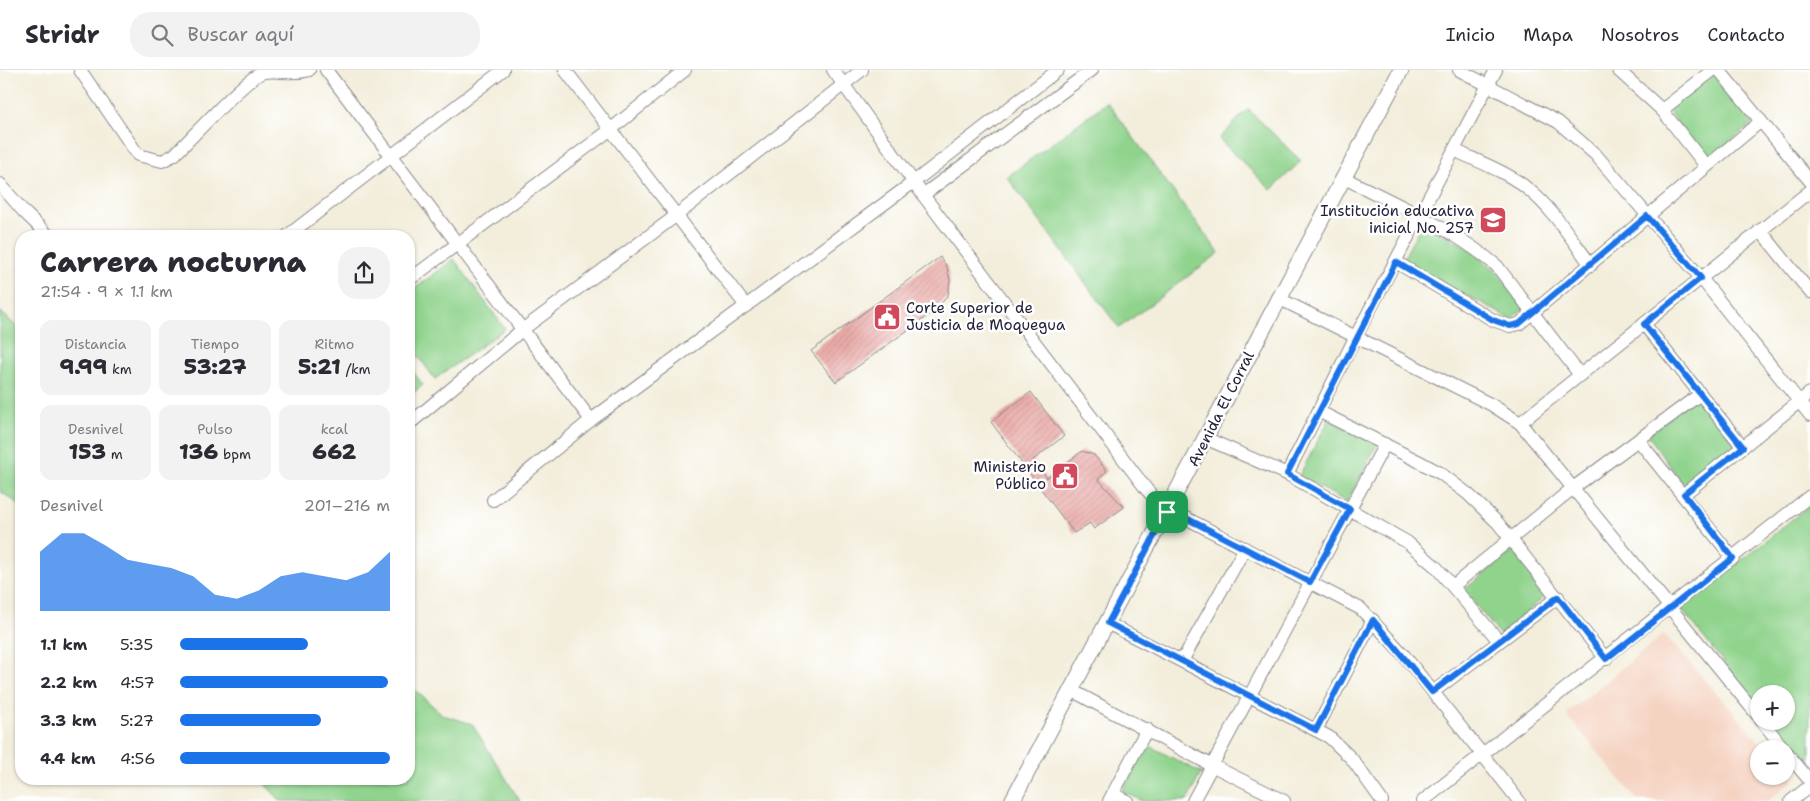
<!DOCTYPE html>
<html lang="es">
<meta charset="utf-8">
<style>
:root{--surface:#fff;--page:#f2f2f3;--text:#2b2b33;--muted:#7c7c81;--line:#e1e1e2;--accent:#1a73e8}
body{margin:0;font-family:"Shantell Sans",sans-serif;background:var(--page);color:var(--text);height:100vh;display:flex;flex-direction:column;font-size:19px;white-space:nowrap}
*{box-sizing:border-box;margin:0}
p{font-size:16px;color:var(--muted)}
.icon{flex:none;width:28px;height:28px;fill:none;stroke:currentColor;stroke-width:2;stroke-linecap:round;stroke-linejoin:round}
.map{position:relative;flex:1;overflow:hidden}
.panel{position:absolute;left:15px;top:160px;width:400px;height:555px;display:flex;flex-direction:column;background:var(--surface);border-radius:20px;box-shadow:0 1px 4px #0004}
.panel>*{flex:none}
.buttons{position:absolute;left:1750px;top:615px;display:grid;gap:10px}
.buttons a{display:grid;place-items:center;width:45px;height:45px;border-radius:50%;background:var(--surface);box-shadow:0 1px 4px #0004;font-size:25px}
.pin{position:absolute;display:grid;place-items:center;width:42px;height:42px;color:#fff;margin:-21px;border-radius:10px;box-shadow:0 2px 8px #0006}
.round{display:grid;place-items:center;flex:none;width:52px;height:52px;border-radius:20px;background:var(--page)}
.head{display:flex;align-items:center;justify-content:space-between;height:85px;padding:0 25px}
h1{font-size:28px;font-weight:800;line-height:38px}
.metrics{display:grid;grid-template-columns:repeat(3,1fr);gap:8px;height:85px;padding:5px 25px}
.metrics div{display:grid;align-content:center;border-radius:12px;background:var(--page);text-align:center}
.metrics b{font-size:21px;font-weight:800}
.metrics small{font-size:14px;font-weight:400}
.metrics p{font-size:14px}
.chart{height:140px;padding:10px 25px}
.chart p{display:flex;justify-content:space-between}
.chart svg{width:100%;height:90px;margin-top:5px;fill:var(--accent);opacity:.7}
ul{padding:0 25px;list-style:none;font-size:16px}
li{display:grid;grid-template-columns:80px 60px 1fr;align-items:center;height:38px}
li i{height:12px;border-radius:6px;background:var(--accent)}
header{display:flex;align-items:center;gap:30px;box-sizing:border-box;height:70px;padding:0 25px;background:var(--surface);border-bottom:1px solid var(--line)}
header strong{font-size:24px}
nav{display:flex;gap:28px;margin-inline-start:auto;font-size:18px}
.search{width:350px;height:45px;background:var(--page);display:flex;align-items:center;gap:12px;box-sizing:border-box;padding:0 18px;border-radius:20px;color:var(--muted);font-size:19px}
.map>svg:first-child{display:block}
.built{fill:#f5d3c1}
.green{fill:#8fd38c;stroke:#587a64}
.building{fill:url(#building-hatch)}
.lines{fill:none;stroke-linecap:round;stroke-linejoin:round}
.minor-casing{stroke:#8a888b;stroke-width:14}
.tertiary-casing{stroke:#8a888b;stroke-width:17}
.minor{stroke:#fff;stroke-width:12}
.tertiary{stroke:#fff;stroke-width:15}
.route-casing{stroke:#fff;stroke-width:10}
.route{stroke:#1a73e8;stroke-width:6}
.labels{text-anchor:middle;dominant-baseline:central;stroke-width:5;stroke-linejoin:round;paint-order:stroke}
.poi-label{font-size:15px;fill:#22223b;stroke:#fff;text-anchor:end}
.street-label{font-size:15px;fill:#22223b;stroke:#fff}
</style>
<header>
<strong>Stridr</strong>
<div class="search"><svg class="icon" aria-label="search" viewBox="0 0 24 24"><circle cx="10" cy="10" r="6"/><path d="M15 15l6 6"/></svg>Buscar aquí</div>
<nav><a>Inicio</a><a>Mapa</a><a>Nosotros</a><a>Contacto</a></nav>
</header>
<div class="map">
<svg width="1810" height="731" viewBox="0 0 1810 731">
<defs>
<pattern id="building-hatch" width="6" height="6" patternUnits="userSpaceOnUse" patternTransform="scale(1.25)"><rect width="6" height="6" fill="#eaaba8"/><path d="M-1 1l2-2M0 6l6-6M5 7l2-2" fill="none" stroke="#c89392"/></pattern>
</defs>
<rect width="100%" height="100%" fill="#fff"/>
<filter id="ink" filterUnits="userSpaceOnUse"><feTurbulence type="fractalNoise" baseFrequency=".02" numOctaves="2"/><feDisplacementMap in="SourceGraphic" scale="10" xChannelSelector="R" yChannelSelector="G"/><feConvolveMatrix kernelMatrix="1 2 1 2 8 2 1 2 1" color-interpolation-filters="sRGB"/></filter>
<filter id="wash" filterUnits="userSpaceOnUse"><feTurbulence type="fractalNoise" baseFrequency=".0096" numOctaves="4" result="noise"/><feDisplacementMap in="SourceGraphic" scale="20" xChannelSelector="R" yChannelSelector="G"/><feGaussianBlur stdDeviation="1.12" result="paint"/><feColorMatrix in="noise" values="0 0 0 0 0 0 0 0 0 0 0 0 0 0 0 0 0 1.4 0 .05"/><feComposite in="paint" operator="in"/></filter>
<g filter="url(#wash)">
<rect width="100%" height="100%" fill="#f3eedb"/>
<!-- built -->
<path class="built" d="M 1664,564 L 1766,679 L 1759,679 L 1759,706 L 1786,706 L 1786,702 L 1794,710 L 1768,731 L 1638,731 L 1566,644 Z"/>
<!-- green -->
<g class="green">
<path d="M 1716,1 L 1756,50 L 1707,91 L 1667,39 Z"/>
<path d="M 1107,32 L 1219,183 L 1119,258 L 1007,107 Z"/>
<path d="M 1248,39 L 1301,91 L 1271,120 L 1219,69 Z"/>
<path d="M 1422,153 L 1465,176 L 1496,200 L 1524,238 L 1511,249 L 1402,191 Z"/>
<path d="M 454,189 L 505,259 L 435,309 L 409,274 L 409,223 Z"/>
<path d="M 0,241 L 21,261 L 21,436 L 0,421 Z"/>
<path d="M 409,296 L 423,315 L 409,326 Z"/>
<path d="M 1696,325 L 1737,376 L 1685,417 L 1648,365 Z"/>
<path d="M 1329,350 L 1378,373 L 1347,432 L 1299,406 Z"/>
<path d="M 1810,435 L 1810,702 L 1770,651 L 1786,651 L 1786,624 L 1759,624 L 1759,637 L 1681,539 Z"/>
<path d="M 1514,480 L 1549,523 L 1500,565 L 1464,520 Z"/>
<path d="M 409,615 L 443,645 L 472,654 L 520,731 L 281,731 L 260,709 L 409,709 Z"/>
<path d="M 1146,674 L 1201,703 L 1187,731 L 1142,731 L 1122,721 Z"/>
</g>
<g id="blocks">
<!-- building -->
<g class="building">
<path d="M 940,187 L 947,197 L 950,210 L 948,225 L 937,239 L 836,312 L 811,281 Z"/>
<path d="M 1031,322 L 1064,366 L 1033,390 L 1047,408 L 1082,381 L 1094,385 L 1107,401 L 1098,409 L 1124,437 L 1094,459 L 1090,453 L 1074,463 L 991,352 Z"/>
</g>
</g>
</g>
<g filter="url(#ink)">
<use href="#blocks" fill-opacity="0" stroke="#8a888b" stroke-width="1"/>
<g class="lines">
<!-- minor casing -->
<g class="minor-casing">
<g id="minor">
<path d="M 80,0 L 138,85 L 162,91 L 174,85 C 191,69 246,7 264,2 C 278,0 294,5 309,0"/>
<path d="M 326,0 L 591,350"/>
<path d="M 565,0 L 746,236"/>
<path d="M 833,0 L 923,125 L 1147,420 L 1167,442 L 1182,446 L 1361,539 L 1403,584 L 1519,731"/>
<path d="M 1459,0 L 1558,52 L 1596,85 L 1701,208 L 1810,345"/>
<path d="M 1618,0 L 1662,40 L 1706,96"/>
<path d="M 1719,0 L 1810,111"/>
<path d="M 1662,40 L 1713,0"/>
<path d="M 1454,80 C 1479,92 1508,102 1529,120 C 1553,139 1572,170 1591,195"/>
<path d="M 1344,108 C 1396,134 1452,158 1497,196 L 1580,305"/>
<path d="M 0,114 L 24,142 L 49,166"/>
<path d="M 923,125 L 1092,0"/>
<path d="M 1760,160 L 1810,222"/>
<path d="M 287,166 L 503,0"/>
<path d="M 1396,192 L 1493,250 L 1510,256 L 1519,254 L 1761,51"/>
<path d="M 409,210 L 610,60 L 685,0"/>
<path d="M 1278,228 L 1492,335 L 1520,353 L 1759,647"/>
<path d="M 1644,254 L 1743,377"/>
<path d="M 1320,342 L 1418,391 L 1440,403 L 1468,424 L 1498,453 L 1606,589"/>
<path d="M 1520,353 L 1810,121"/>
<path d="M 409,354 L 522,260 L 677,145 L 862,0"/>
<path d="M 1205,368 L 1287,404 L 1407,472 L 1436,497 L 1499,571"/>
<path d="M 1639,371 L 1733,488"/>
<path d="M 1287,404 L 1356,266 L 1496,0"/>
<path d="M 1684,424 L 1810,323"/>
<path d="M 493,430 L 591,350 L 915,111 L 1058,0"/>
<path d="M 1453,516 L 1573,418 L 1699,325"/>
<path d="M 1107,553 L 1329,667 L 1352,689 L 1382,731"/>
<path d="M 1182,591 L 1245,478"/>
<path d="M 1071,620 L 1213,696 L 1284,731"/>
<path d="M 1433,622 L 1558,527"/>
<path d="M 1762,651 L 1784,679"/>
<path d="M 1316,660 L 1373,550"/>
<path d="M 1786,682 L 1810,711"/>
<path d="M 1113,724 L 1127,731"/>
<path d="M 1109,731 L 1147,659"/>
<path d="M 1193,731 L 1385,374"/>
<path d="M 1423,731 L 1810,426"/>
<path d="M 1791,731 L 1810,716"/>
</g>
</g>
<!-- tertiary casing -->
<g class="tertiary-casing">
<path id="tertiary" d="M 1012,731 L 1401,0"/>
</g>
<!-- minor -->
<use href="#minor" class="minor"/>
<!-- tertiary -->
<use href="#tertiary" class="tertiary"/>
</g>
</g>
<g class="lines" filter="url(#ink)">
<!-- route casing -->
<g class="route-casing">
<path id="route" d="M 1647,146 L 1701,208 L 1644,254 L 1743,377 L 1684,424 L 1733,488 L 1606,589 L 1558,527 L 1432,622 L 1373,550 L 1316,660 L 1108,553 L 1167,442 L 1182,446 L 1310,512 L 1350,439 L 1287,404 L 1396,192 L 1493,250 L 1510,256 L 1519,254 Z"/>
</g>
<!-- route -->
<use href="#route" class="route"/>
</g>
<!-- icons -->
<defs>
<g id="school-square" transform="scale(1.4375)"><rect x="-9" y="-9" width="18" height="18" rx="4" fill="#d1495b" stroke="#fff"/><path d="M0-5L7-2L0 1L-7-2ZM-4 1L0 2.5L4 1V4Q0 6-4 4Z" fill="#fff"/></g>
<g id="civic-square" transform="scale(1.4375)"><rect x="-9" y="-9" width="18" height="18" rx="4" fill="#d1495b" stroke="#fff"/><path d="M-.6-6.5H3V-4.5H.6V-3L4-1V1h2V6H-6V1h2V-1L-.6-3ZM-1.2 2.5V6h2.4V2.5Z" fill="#fff"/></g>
</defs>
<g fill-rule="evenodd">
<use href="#school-square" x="1493" y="150"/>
<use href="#civic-square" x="887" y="247"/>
<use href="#civic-square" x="1065" y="406"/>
</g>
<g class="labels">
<!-- poi labels -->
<g class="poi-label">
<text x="1474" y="141">Institución educativa<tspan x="1474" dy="17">inicial No. 257</tspan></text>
<text x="906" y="238" text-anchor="start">Corte Superior de<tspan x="906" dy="17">Justicia de Moquegua</tspan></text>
<text x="1046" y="397">Ministerio<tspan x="1046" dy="17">Público</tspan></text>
</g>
<!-- street labels -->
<g class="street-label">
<text transform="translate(1221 339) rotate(-63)">Avenida El Corral</text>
</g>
</g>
</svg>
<div class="buttons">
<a>+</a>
<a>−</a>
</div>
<div class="pin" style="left:1167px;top:442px;background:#1e9e55"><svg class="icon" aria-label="arrive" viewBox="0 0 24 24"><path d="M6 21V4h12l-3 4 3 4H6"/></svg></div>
<section class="panel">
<div class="head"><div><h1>Carrera nocturna</h1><p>21:54 · 9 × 1.1 km</p></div><a class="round"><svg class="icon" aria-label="share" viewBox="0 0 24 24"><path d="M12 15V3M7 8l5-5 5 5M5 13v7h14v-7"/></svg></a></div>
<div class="metrics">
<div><p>Distancia</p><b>9.99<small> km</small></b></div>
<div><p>Tiempo</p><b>53:27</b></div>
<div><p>Ritmo</p><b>5:21<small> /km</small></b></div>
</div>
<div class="metrics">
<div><p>Desnivel</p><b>153<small> m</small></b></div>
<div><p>Pulso</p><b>136<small> bpm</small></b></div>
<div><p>kcal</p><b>662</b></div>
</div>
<div class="chart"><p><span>Desnivel</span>201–216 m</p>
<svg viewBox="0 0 160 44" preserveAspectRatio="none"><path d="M0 44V15L10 6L20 6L30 12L40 19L50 21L60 23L70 27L80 36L90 38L100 34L110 27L120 25L130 27L140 29L150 25L160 15V44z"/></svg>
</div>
<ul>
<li><b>1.1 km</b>5:35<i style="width:61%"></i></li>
<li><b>2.2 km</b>4:57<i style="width:99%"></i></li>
<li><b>3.3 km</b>5:27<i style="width:67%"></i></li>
<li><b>4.4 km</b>4:56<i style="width:100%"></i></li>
</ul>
</section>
</div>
